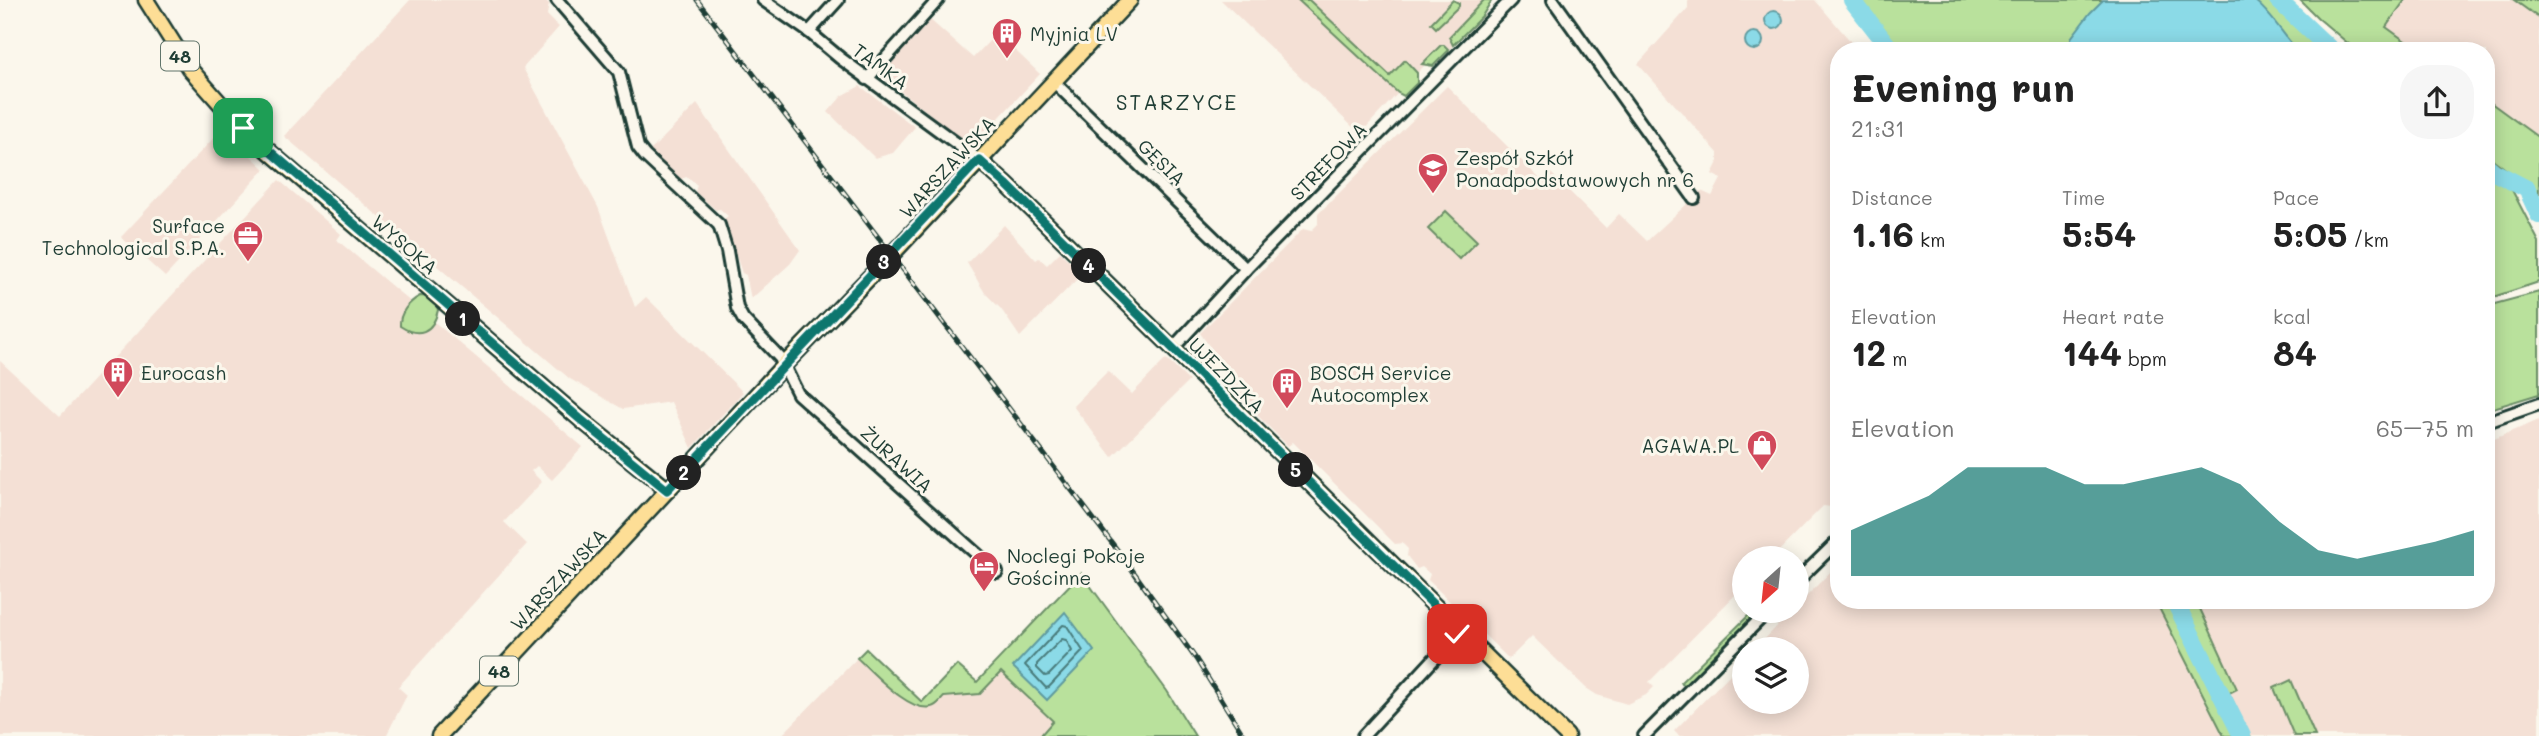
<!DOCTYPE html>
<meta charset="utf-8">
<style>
:root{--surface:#fff;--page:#f6f6f6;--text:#222;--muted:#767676;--accent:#0f766e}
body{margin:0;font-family:Mali,sans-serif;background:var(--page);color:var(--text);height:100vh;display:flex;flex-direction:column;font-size:26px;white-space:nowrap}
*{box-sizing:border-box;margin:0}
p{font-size:23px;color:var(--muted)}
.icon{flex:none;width:38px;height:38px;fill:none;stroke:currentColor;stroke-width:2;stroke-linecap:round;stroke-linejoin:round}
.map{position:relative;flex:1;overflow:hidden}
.drawer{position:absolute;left:1830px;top:42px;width:665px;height:567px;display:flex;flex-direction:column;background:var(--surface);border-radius:28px;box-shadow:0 4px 18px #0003}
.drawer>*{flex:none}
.needle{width:46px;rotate:207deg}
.tools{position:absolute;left:1732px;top:546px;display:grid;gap:14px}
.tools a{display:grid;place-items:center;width:77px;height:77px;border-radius:50%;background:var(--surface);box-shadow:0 4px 18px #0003;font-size:35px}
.pin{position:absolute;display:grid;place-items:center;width:60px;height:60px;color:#fff;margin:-30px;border-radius:14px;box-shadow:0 4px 10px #0006}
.km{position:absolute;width:35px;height:35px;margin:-18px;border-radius:50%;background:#222;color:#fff;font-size:19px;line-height:35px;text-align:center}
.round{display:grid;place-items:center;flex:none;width:74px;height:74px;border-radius:28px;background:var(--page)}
.summary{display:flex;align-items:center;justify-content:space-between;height:119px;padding:0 21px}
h1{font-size:38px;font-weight:800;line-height:52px}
.stats{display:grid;grid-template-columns:repeat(3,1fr);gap:10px;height:119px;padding:7px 21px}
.stats div{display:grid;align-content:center}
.stats b{font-size:35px;font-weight:800}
.stats small{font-size:19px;font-weight:400}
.stats p{font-size:19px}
.chart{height:196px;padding:14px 21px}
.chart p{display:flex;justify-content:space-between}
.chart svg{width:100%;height:126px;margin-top:7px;fill:var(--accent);opacity:.7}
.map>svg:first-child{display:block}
.built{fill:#f4e0d5}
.green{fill:#b9e19c;stroke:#6c8f68;stroke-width:2}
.water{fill:#8bdae7;stroke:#609b9f;stroke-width:2}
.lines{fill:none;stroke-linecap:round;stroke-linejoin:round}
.shore{stroke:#4a7c7c;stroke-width:2}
.river{stroke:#8bdae7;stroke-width:18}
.minor-casing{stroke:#1f3d34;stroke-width:16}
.major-casing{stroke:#1f3d34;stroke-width:19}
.minor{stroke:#fbf7ec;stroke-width:10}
.major{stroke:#fdde96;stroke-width:14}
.rail-casing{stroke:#1f3d34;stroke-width:5}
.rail{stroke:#fbf7ec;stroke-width:2.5;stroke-dasharray:8;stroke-linecap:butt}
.route-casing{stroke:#fff;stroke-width:14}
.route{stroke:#0f766e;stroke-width:9}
.labels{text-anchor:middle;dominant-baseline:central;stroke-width:6;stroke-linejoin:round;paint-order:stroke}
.shield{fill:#fbf7ec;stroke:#61756b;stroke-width:2}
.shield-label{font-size:18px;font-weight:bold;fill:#1f3d34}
.poi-label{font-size:19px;fill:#1f3d34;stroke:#fbf7ec;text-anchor:start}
.street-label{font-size:19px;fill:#1f3d34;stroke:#fbf7ec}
.neighbourhood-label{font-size:21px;letter-spacing:2px;fill:#1f3d34;stroke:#fbf7ec}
</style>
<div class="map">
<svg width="2539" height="736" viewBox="0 0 2539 736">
<rect width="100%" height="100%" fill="#fbf7ec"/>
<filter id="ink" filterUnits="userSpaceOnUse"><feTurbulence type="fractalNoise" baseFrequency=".0143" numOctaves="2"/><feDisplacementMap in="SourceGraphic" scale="14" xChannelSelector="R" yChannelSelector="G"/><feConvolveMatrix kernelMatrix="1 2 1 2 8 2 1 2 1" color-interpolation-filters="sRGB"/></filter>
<g filter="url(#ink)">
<!-- built -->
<g class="built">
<path d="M 410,0 L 545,0 L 549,4 L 547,15 L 559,27 L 523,68 L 598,207 L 635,307 L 646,297 L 743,392 L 692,448 L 671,402 L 623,409 L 570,379 L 284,136 Z"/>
<path d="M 1221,0 L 1492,0 L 1482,16 L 1433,66 L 1424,66 L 1417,73 L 1417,83 L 1404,96 L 1398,93 L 1360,134 Z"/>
<path d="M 1688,0 L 1815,0 L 1859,51 L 1839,51 L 1839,505 L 1833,510 L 1831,507 L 1823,506 L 1772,558 L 1745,558 L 1745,585 L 1649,682 L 1654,687 L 1646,695 L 1627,704 L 1597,695 L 1586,688 L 1532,636 L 1509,659 L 1428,580 L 1430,574 L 1422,567 L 1417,569 L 1407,556 L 1408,549 L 1402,543 L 1395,544 L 1293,442 L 1288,446 L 1229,387 L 1234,381 L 1200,333 L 1303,229 L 1311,231 L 1318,224 L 1318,214 L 1447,86 L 1542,181 L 1551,173 L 1606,228 L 1619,214 L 1647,241 L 1701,191 L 1712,196 L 1721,179 L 1712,174 L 1718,162 L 1718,153 L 1638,64 L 1688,8 Z"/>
<path d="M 2405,0 L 2514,0 L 2539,18 L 2539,138 L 2487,100 L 2487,51 L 2419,51 L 2386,27 Z"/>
<path d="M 928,18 L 973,58 L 997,33 L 1040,74 L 972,147 L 884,78 L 883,70 Z"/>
<path d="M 860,86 L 915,127 L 893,153 L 875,158 L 828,112 L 842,96 Z"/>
<path d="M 697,104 L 800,250 L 790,264 L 751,299 L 746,275 L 742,273 L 724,219 L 728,216 L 720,209 L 716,210 L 695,192 L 697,185 L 687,177 L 680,179 L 651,153 L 650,151 Z"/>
<path d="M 222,129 L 265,169 L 165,277 L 121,237 Z"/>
<path d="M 279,180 L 341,234 L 337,240 L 583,447 L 552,480 L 537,466 L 531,471 L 542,482 L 504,522 L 527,544 L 398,687 L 407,695 L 386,736 L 0,736 L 0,361 L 60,416 Z"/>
<path d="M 1004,225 L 1036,260 L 1039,258 L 1047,265 L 1060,252 L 1082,274 L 1020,337 L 1001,309 L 985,293 L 967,263 Z"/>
<path d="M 1166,359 L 1189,381 L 1112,457 L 1073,406 L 1108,371 L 1132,394 Z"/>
<path d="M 2539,420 L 2539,736 L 1679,736 L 1674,731 L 1745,659 L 1745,702 L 1797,702 L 1797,649 L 1755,649 L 1792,611 L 1797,611 L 1797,606 L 1839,563 L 1839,600 L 2487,600 L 2487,442 Z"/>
<path d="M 1081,573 L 1167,691 L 1195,736 L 781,736 L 866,649 L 922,702 L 957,665 L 977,682 Z"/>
</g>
<!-- green -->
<g class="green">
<path d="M 1298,0 L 1309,0 L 1390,76 L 1405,60 L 1417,73 L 1417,83 L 1404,96 L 1398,93 Z"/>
<path d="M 1453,0 L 1459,3 L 1459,6 L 1436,28 L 1431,23 Z"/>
<path d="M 1484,0 L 1492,0 L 1482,16 L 1453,45 L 1449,37 Z"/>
<path d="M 1854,0 L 2272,0 L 2326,51 L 1895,51 Z"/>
<path d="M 2300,0 L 2405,0 L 2386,27 L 2419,51 L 2357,51 L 2318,18 Z"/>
<path d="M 2514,0 L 2539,0 L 2539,18 Z"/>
<path d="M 1441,45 L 1444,45 L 1449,50 L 1433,66 L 1422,64 Z"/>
<path d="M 2487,100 L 2539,138 L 2539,194 L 2487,155 Z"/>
<path d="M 2487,171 L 2512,190 L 2539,242 L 2539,282 L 2487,299 Z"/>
<path d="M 1446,211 L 1477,241 L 1459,259 L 1428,229 Z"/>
<path d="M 2539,292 L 2539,394 L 2487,410 L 2487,306 Z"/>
<path d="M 420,296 C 430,296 436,301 438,310 C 433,333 418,338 400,326 C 399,313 409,302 420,296 Z"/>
<path d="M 1081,573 L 1167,691 L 1195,736 L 1040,736 L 1053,721 L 1001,672 L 980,694 L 944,697 C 940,701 937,706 931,707 C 909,713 873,672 857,658 L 866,649 L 922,702 L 957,665 L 977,682 Z"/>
<path d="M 2155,600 L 2196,600 L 2237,689 L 2229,693 L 2250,736 L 2224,736 Z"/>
<path d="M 1753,611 L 1760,611 L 1687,685 L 1682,684 L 1681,682 Z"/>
<path d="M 2291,680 L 2315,736 L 2294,736 L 2274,688 Z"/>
</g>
<!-- water -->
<g class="water">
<path d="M 2103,0 L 2254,0 C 2272,14 2282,34 2298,51 L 2072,51 L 2071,38 L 2090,13 Z"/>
<circle cx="1774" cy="20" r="9"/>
<circle cx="1754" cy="41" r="9"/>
<path d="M 1065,612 L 1094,651 L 1047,700 L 1013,667 Z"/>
</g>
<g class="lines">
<!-- shore -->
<g class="shore">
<path d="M 1063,625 L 1067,626 L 1083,651 L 1049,687 L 1046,688 L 1025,665 Z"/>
<path d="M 1062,639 L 1066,640 L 1072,651 L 1049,675 L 1045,676 L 1037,668 L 1037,664 Z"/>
</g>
<!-- river -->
<g class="river">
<path d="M 1852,0 L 1892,51"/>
<path d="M 2278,0 L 2332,51"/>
<path d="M 2487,166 L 2494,172 L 2527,189 L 2539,215"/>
<path d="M 2174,600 L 2242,736"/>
</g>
<!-- minor casing -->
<g class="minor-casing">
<g id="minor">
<path d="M 557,0 L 619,72 L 638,147 L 645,156 L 719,225 L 727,251 L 737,308 L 743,319 L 780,358 L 798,394 L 997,572"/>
<path d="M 763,0 L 809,32 L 840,58 L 979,160"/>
<path d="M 1553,0 L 1694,198"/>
<path d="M 809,32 L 838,0"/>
<path d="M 867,79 L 938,0"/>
<path d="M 1053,81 L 1246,269"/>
<path d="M 1173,348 L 1246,269 L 1511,0"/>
<path d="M 2487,422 L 2539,404"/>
<path d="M 1797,581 L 1839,540"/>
<path d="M 1363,736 L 1460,631"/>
<path d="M 1644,736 L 1768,611"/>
</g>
</g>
<!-- major casing -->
<g class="major-casing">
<g id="major">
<path d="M 146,0 L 189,68 L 242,128 L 580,419 L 668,490"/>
<path d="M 979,160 L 1006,184 L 1567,736"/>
<path d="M 439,736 L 784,365 L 896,250 L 1130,0"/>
</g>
</g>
<!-- minor -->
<use href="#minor" class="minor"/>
<!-- major -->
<use href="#major" class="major"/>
<!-- rail casing -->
<g class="rail-casing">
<path id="rail" d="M 697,0 L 1128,564 L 1196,659 L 1244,736"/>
</g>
<!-- rail -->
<use href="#rail" class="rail"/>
</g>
</g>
<g class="lines" filter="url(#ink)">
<!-- route casing -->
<g class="route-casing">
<path id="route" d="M 243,128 L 580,419 L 667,490 L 979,160 L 1006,184 L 1460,631 L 1457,634"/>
</g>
<!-- route -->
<use href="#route" class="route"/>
</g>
<!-- icons -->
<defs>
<g id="building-pin" transform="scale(1.575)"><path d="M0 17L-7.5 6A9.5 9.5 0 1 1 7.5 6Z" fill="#d1495b" stroke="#fbf7ec"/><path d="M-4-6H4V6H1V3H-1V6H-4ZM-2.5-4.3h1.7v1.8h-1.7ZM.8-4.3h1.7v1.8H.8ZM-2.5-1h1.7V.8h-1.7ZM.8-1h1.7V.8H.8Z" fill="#fff"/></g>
<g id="school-pin" transform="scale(1.575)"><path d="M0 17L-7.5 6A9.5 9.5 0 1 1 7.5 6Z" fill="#d1495b" stroke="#fbf7ec"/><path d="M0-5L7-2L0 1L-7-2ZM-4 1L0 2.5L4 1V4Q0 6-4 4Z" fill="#fff"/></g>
<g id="office-pin" transform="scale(1.575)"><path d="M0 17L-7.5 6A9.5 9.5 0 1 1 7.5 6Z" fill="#d1495b" stroke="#fbf7ec"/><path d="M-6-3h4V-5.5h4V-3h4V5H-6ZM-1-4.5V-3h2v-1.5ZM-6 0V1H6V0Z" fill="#fff"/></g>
<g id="shop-pin" transform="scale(1.575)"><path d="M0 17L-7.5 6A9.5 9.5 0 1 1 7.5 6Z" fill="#d1495b" stroke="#fbf7ec"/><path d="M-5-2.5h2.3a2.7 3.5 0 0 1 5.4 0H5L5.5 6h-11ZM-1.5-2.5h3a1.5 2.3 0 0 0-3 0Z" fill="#fff"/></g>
<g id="hotel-pin" transform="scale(1.575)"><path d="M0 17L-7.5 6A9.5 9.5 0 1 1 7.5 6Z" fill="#d1495b" stroke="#fbf7ec"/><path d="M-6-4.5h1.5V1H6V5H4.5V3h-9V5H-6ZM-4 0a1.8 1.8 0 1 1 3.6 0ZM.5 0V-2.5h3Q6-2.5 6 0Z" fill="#fff"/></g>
</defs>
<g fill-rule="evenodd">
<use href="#building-pin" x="1007" y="33"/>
<use href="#school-pin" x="1433" y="168"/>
<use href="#office-pin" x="248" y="236"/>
<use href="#building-pin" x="118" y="372"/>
<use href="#building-pin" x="1287" y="383"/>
<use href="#shop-pin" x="1762" y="445"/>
<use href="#hotel-pin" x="984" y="566"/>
</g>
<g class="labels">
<!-- shield labels -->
<g class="shield">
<rect x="161" y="41.5" width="38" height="29" rx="5"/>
<rect x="480" y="656.5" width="38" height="29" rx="5"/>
</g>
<g class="shield-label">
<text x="180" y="56">48</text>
<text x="499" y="671">48</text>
</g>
<!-- poi labels -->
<g class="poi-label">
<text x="1030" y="33">Myjnia LV</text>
<text x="1456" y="157">Zespół Szkół<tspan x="1456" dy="22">Ponadpodstawowych nr 6</tspan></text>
<text x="225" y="225" text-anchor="end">Surface<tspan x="225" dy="22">Technological S.P.A.</tspan></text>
<text x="141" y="372">Eurocash</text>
<text x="1310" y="372">BOSCH Service<tspan x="1310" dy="22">Autocomplex</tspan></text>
<text x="1739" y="445" text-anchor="end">AGAWA.PL</text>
<text x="1007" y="555">Noclegi Pokoje<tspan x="1007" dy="22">Gościnne</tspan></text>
</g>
<!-- street labels -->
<g class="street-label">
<text transform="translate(881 66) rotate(36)">TAMKA</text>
<text transform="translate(1328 161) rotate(-46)">STREFOWA</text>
<text transform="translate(1162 162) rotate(44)">GĘSIA</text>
<text transform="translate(947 167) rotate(-47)">WARSZAWSKA</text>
<text transform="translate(405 244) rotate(41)">WYSOKA</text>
<text transform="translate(1227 375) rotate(45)">UJEZDZKA</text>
<text transform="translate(897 459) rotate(42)">ŻURAWIA</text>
<text transform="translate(558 579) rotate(-47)">WARSZAWSKA</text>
</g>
<!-- neighbourhood labels -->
<g class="neighbourhood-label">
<text x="1177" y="101">STARZYCE</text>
</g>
</g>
</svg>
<div class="tools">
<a><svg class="needle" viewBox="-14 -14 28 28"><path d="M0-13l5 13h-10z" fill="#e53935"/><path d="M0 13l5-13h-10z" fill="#767676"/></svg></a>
<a><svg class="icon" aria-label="layers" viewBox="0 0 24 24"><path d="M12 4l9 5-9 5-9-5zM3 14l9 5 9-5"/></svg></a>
</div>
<div class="pin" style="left:243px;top:128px;background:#1e9e55"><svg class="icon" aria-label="arrive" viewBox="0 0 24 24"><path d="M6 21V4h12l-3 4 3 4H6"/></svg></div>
<div class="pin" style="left:1457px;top:634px;background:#d93025"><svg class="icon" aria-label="check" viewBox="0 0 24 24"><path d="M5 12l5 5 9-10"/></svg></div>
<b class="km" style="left:463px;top:319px">1</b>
<b class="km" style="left:684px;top:473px">2</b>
<b class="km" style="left:884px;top:262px">3</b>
<b class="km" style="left:1089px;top:266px">4</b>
<b class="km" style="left:1296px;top:470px">5</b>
<section class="drawer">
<div class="summary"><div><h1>Evening run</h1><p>21:31</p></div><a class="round"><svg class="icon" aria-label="share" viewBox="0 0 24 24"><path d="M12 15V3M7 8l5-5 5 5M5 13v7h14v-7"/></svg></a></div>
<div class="stats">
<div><p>Distance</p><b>1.16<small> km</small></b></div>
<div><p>Time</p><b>5:54</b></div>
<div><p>Pace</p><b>5:05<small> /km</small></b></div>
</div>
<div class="stats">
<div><p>Elevation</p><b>12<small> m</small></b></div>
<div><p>Heart rate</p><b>144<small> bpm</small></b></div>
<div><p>kcal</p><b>84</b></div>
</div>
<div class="chart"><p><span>Elevation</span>65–75 m</p>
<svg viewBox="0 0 160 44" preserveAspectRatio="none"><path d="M0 44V28L10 22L20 16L30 6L40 6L50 6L60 12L70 12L80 9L90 6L100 12L110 25L120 35L130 38L140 35L150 32L160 28V44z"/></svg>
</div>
</section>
</div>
